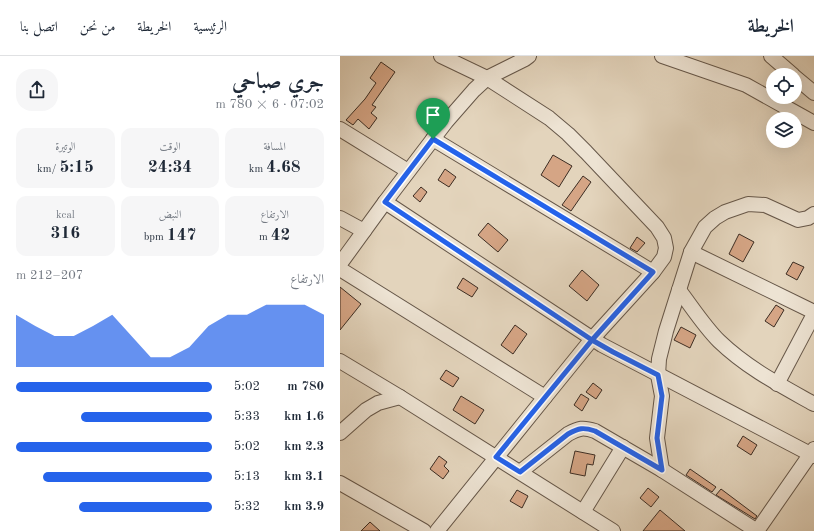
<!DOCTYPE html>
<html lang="ar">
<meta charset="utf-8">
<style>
:root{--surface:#fff;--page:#f6f6f7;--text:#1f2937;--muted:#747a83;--line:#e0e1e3;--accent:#2563eb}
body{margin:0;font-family:"Old Standard TT",Amiri,serif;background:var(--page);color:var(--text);direction:rtl;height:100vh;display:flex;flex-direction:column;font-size:15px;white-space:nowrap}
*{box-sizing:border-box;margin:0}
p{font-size:13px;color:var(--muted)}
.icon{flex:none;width:22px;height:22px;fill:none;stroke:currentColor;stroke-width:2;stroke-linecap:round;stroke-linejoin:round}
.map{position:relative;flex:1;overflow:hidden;direction:ltr}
.details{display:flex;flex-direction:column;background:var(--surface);width:340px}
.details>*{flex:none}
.buttons{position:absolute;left:426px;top:12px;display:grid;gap:8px}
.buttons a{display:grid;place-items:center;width:36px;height:36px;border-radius:50%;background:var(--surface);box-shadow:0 4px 16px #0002;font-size:20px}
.pin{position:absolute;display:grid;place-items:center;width:34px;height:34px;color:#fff;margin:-41px -17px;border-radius:50% 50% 50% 0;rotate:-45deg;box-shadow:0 0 4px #0007}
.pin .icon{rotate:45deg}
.round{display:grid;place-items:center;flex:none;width:42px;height:42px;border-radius:16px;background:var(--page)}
.head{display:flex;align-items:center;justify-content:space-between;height:68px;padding:0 16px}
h1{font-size:22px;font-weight:700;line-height:30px}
.stats{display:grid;grid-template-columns:repeat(3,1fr);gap:6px;height:68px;padding:4px 16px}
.stats div{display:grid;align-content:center;border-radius:10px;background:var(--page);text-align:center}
.stats b{font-size:17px;font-weight:700}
.stats small{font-size:11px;font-weight:400}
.stats p{font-size:11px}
.chart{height:112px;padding:8px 16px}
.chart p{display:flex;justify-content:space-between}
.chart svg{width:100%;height:72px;margin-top:4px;fill:var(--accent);opacity:.7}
ul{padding:0 16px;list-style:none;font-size:13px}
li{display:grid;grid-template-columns:64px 48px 1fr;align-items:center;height:30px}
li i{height:10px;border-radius:5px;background:var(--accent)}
header{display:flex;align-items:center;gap:24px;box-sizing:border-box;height:56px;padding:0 20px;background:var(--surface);border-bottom:1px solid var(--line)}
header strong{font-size:19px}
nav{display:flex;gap:22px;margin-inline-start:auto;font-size:14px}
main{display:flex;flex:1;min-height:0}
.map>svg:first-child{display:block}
.building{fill:#d5a585;stroke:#3c2d23}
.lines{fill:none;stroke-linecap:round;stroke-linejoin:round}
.minor-casing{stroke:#665749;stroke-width:16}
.minor{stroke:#ede3d3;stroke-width:14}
.route-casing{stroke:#fff;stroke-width:8}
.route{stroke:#2563eb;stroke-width:5}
</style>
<header>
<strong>الخريطة</strong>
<nav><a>الرئيسية</a><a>الخريطة</a><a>من نحن</a><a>اتصل بنا</a></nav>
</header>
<main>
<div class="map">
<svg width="474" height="475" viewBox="0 0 474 475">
<rect width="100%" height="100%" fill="#e3d4bc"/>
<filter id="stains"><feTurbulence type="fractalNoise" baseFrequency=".005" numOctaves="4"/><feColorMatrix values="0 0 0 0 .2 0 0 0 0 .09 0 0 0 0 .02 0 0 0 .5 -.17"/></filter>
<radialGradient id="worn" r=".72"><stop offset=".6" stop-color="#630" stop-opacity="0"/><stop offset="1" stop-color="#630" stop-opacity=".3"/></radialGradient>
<!-- building -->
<g class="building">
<path d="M 41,6 L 55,16 L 32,49 L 36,51 L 31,57 L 37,62 L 29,73 L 18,63 L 13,69 L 6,64 L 25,43 L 36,27 L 30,22 Z"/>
<path d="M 213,99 L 232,110 L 219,131 L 201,119 Z"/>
<path d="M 105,113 L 116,121 L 109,131 L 98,124 Z"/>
<path d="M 243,120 L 251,126 L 231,155 L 222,149 Z"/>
<path d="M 81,131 L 87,136 L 80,146 L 73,140 Z"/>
<path d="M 148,167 L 168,184 L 158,196 L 138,179 Z"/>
<path d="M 399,178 L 414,186 L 403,206 L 389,198 Z"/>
<path d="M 297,181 L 305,187 L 297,196 L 290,192 Z"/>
<path d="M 453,206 L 464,211 L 457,224 L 446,218 Z"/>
<path d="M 242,214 L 259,229 L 247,245 L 229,230 Z"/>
<path d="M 123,222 L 138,232 L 132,241 L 117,232 Z"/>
<path d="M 0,231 L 21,248 L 0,274 Z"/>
<path d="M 436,249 L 444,254 L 434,271 L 425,265 Z"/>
<path d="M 175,269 L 187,278 L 173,298 L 161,289 Z"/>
<path d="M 341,271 L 356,279 L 350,292 L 334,284 Z"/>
<path d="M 106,314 L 119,322 L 113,331 L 100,323 Z"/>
<path d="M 253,327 L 262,334 L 256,343 L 246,336 Z"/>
<path d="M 241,338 L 249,343 L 242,355 L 234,349 Z"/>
<path d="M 121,340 L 144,354 L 135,368 L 113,354 Z"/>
<path d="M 403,380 L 417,389 L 411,399 L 397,390 Z"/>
<path d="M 235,395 L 255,399 L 253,409 L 247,408 L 245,420 L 230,417 Z"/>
<path d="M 99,400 L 107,406 L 104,410 L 109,415 L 103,423 L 90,413 Z"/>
<path d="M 350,413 L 376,431 L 372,436 L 346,419 Z"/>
<path d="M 308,432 L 319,441 L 311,451 L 300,442 Z"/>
<path d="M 381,433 L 417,460 L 415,463 L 376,439 Z"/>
<path d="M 177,434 L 188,440 L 182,452 L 170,445 Z"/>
<path d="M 320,454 L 345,475 L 303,475 Z"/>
<path d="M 30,466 L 40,475 L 21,475 Z"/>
</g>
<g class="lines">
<!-- minor casing -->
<g class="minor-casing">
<g id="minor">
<path d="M 322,0 L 406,29 L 474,67"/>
<path d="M 431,0 L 453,19"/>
<path d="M 455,21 L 474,37"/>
<path d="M 0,73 L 68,115"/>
<path d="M 93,83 L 313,216"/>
<path d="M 45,146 L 262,289 L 474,400"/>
<path d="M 0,162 L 24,175"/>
<path d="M 351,196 L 474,256"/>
<path d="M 0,208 L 45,146 L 106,66 L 134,34 L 147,22 L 185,3 L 189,0"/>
<path d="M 0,213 L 205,341"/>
<path d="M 339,234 C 352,251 364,270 379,285 C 407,312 440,329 474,348"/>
<path d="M 0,305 L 60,341 L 273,475"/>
<path d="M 437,328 L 474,258"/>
<path d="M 0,377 L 26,354 L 38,347 L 60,341"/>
<path d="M 322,414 L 317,382 L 321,348 L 322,340 L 318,319 L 319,303 L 326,275 L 351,196 L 365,171 L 375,162 L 385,156 L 408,148 L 425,149 L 458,164 L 468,162 L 474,158"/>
<path d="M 180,416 L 228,378 C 239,372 243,371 255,375 L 322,414 L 417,475"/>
<path d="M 0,427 L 84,475"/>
<path d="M 243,456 L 283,391"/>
<path d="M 97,475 L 205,341 L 252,283 L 313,216 L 324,201 L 326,192 L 324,182 L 317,171 L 246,96 L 228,78 L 209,62 L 147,22 L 101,0"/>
<path d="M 417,475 L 474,393"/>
</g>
</g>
<!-- minor -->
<use href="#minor" class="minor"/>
</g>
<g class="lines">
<!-- route casing -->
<g class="route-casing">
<path id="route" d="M 93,83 L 45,146 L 252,284 L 156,401 L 180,416 L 228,378 C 239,372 243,371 255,375 L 322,414 L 317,382 L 322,340 L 318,319 L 273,296 L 252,284 L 313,216 L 93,83"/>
</g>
<!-- route -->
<use href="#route" class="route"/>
</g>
<rect width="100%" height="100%" filter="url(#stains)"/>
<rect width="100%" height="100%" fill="url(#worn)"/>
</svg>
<div class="buttons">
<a><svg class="icon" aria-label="locate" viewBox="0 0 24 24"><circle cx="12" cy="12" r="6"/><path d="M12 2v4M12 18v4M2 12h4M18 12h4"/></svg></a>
<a><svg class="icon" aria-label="layers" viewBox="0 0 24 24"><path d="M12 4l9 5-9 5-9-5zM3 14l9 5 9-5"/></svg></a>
</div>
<div class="pin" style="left:93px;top:83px;background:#1e9e55"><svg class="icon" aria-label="arrive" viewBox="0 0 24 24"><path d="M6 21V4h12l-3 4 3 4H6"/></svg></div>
</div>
<section class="details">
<div class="head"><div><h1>جري صباحي</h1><p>07:02 · 6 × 780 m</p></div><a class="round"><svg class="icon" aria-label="share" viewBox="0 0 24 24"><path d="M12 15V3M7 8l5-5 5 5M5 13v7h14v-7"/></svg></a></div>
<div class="stats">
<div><p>المسافة</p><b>4.68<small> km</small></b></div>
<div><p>الوقت</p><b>24:34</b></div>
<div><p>الوتيرة</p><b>5:15<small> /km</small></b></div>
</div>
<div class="stats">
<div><p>الارتفاع</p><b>42<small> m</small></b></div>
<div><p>النبض</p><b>147<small> bpm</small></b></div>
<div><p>kcal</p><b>316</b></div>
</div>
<div class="chart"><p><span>الارتفاع</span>207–212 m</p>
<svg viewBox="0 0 160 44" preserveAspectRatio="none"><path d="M0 44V12L10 19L20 25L30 25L40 19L50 12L60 25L70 38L80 38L90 32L100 19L110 12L120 12L130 6L140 6L150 6L160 12V44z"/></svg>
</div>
<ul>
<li><b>780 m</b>5:02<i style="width:100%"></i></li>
<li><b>1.6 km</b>5:33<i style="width:67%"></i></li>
<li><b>2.3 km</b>5:02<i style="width:100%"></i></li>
<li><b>3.1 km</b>5:13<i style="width:86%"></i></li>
<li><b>3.9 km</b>5:32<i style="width:68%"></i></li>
</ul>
</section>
</main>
